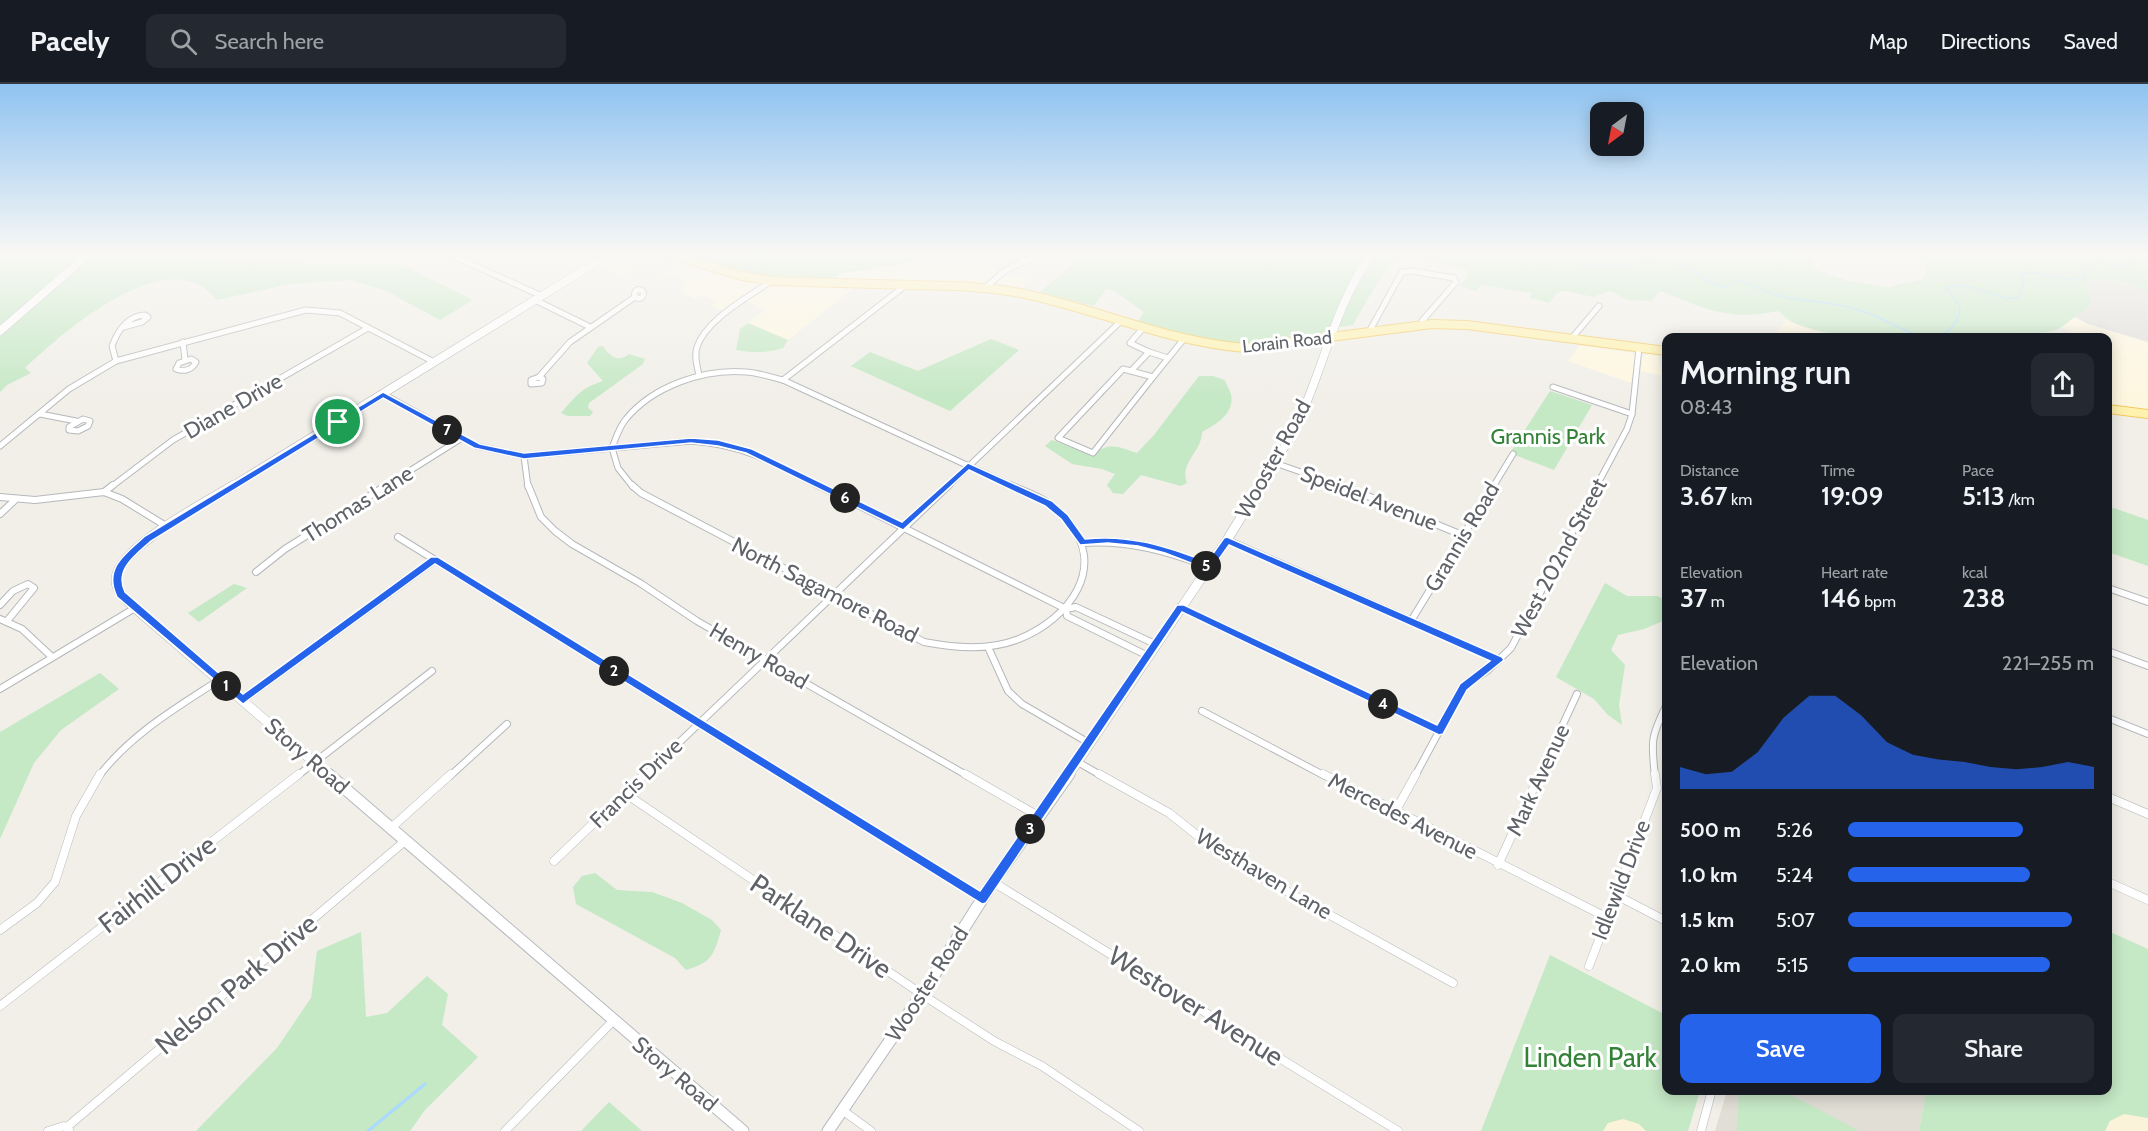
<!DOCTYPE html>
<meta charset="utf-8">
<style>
:root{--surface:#171b24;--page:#242831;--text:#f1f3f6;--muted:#9ea1a6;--line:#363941;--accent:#2563eb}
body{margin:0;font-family:Cabin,sans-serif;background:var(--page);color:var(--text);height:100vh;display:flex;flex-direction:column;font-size:22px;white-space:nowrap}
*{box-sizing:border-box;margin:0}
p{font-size:20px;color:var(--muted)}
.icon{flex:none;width:33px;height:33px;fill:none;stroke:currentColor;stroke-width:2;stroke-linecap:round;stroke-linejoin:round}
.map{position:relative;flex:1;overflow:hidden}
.sheet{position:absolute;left:1662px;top:249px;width:450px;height:762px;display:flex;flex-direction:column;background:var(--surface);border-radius:12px;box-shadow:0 3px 15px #0003}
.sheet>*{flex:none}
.needle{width:39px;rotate:212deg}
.buttons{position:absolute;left:1590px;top:18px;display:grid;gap:12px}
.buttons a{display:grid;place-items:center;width:54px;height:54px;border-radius:12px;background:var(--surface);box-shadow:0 3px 15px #0003;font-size:30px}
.pin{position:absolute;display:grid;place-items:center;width:51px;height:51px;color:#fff;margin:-26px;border:3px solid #fff;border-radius:50%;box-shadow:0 2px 6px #0007}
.km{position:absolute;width:30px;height:30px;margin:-15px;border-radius:50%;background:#222;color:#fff;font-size:16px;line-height:30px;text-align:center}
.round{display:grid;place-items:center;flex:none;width:63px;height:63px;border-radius:12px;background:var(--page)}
.summary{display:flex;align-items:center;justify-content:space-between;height:102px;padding:0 18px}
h1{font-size:33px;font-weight:600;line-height:45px}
.stats{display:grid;grid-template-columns:repeat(3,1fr);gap:9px;height:102px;padding:6px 18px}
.stats div{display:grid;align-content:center}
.stats b{font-size:26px;font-weight:600}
.stats small{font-size:16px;font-weight:400}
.stats p{font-size:16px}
.chart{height:168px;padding:12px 18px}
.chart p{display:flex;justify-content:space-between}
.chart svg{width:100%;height:108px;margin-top:6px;fill:var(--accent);opacity:.7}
.button{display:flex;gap:12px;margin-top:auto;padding:12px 18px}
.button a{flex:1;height:69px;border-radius:12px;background:var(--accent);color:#fff;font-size:24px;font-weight:600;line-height:69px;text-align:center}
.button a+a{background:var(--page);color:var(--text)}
ul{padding:0 18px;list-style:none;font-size:20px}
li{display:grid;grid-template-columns:96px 72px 1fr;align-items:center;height:45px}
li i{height:15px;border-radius:8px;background:var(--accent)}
header{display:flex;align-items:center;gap:36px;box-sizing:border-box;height:84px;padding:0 30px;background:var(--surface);border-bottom:2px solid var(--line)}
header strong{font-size:28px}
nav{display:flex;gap:33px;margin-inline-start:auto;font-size:21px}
.search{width:420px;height:54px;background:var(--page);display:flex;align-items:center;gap:15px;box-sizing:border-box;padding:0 21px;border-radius:12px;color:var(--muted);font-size:22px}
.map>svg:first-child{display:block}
.commercial{fill:#fef7e0}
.industrial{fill:#e0deda}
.education{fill:#e1ded6}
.green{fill:#c5e8c5}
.sand{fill:#fbf3d9}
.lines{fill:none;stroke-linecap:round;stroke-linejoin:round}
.stream-far1{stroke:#aadaff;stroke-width:1.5}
.stream{stroke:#aadaff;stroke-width:3}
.street-far2-casing{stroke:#b5b8bc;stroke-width:7}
.street-far1-casing{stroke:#b5b8bc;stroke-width:8}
.street-casing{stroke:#b5b8bc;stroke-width:9}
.secondary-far2-casing{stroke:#b6babf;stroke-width:9}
.secondary-far1-casing{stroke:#b6babf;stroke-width:10}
.secondary-casing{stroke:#b6babf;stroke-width:13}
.primary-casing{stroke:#f2c960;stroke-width:10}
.street-far2{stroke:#fff;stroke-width:5}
.street-far1{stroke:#fff;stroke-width:6}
.street{stroke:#fff;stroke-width:8}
.secondary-far2{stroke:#fff;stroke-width:8}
.secondary-far1{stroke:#fff;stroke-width:9}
.secondary{stroke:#fff;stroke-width:11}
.primary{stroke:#fff2af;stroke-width:8}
.route{fill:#2563eb;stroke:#fff;stroke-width:1.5;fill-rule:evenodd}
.labels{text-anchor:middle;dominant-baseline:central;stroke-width:6;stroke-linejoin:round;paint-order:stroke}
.far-street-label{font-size:18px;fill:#5f6368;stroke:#fff}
.street-label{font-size:22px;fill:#5f6368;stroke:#fff}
.park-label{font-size:22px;fill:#348238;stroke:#fff}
.near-street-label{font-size:27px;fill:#5f6368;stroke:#fff}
.near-park-label{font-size:27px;fill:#348238;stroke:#fff}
</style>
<header>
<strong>Pacely</strong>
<div class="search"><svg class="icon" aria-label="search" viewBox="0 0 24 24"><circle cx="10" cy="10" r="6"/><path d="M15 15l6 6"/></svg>Search here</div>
<nav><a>Map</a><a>Directions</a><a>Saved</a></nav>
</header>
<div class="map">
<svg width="2148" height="1047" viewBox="0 0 2148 1047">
<rect width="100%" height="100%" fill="#f1efe8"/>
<!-- commercial -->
<g class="commercial">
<path d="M 617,168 L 657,168 L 622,190 L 594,181 Z"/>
<path d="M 948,168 L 1028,196 L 1022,204 L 998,199 L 834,195 L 842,189 L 901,180 Z"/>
<path d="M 683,175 L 856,202 L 788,256 L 748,239 L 766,225 L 741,215 L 723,227 L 712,222 L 717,217 L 702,211 L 695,215 L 682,209 L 684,201 L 679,194 L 659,192 Z"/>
<path d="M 2073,232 L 2088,240 L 2148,258 L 2148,329 L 2108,323 L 2108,254 L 2078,253 L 2062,243 Z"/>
<path d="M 1784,236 L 1823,249 L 1854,253 L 1772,254 L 1785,238 Z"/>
<path d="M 1580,261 L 1633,269 L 1636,273 L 1631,299 L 1568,277 Z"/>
<path d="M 1650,270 L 1658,271 L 1662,292 L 1640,287 L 1643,272 Z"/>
</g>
<!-- industrial -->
<path class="industrial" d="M 2100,195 L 2135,202 L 2148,209 L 2148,258 L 2088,240 L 2073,232 L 2087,226 L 2091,218 L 2086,203 L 2090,197 Z"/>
<!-- education -->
<path class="education" d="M 1727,1007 L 1926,1007 L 1919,1047 L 1715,1047 Z"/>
<!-- green -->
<g class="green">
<path d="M 0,168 L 188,168 L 185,174 L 239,179 L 401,180 L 473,216 L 440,236 L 386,207 L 351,196 L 290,200 L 217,216 C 213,212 208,206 203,203 C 151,171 61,250 25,284 L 31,289 L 7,301 L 0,308 Z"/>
<path d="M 699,168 L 976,168 L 973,175 L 948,168 L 901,180 L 842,189 L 830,198 L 767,196 L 696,174 L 701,170 Z"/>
<path d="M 1088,168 L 1817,168 L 1811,176 L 1816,186 L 1849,197 L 1889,203 L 1923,195 L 1926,188 L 1925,170 L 1923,168 L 2148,168 L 2148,209 C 2130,199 2111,193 2090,197 L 2086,203 L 2091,218 L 2087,226 C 2075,231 2073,235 2063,242 C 2051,251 2033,248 2019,249 L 2020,254 C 1973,253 1804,265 1779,227 C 1725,237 1708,225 1660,207 L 1652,217 L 1628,216 L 1610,207 L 1593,213 L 1566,207 L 1558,208 L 1549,219 L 1530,214 L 1532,209 L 1480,201 L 1477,207 L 1459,202 L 1467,193 L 1468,187 C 1454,181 1408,169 1395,178 C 1382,187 1362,226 1353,241 L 1333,244 L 1329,254 L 1225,262 L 1137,239 L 1144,228 L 1114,207 L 1106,205 L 1094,222 L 1040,208 Z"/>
<path d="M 748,239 L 788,256 L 783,264 C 767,269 753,269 736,266 L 740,245 Z"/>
<path d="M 991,255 L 1019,266 L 950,327 L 851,282 L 870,268 L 918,287 Z"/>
<path d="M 603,262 C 609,272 618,279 629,270 L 645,275 L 643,280 L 589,319 L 588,324 L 593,328 L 590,332 L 568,332 L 561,329 C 576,312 581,304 603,297 L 587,279 L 598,263 Z"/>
<path d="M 1199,292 L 1213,292 L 1225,296 C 1226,301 1230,306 1231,310 C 1235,330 1216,340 1202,348 C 1202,368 1179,378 1187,399 L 1181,402 L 1141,391 L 1123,410 L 1113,409 L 1107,401 L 1115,390 L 1102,385 L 1072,380 L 1045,362 L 1052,356 L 1091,371 C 1110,358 1116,362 1137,369 L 1154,351 Z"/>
<path d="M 1550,307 L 1592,321 L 1554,386 L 1510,369 Z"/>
<path d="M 2108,422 L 2148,436 L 2148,482 L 2108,468 Z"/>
<path d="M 1605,499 L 1627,512 L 1657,512 L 1666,516 L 1666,528 L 1663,537 L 1644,545 L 1618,551 L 1611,566 L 1625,581 L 1619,621 L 1622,641 L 1608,631 L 1594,615 L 1556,593 Z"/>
<path d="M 234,500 L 247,504 L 199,538 L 188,529 Z"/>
<path d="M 100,589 L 119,605 L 61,646 L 34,679 L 0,755 L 0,648 Z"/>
<path d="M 595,789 L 617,806 L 652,808 L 682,819 L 712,836 L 721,846 C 714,871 712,878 686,886 L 675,874 L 576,820 L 573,803 L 582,792 Z"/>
<path d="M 2108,847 L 2148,865 L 2148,1047 L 1919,1047 L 1926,1007 L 2108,1006 Z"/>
<path d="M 361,848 L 366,933 L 387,929 L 427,892 L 448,910 L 442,941 L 478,973 L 425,1026 L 410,1047 L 196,1047 L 277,964 L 311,914 L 317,867 Z"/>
<path d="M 1550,871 L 1666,931 L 1666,1006 L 1700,1007 L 1688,1047 L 1481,1047 Z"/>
<path d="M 1739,1006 L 1784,1007 L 1859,1047 L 1737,1047 Z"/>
<path d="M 609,1018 L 642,1047 L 581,1047 Z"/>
</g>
<!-- sand -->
<g class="sand">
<path d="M 2124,1030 L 2148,1034 L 2148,1047 L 2105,1047 L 2110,1037 Z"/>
<path d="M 1623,1035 L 1639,1040 L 1646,1047 L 1603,1047 L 1608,1039 Z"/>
</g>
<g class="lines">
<!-- stream-far1 -->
<path class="stream-far1" d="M 1535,168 L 1531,171 L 1532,175 L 1539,180 L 1548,180 L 1562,175 L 1578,180 L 1616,183 L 1649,174 L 1686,183 L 1712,199 L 1726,203 L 1735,196 L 1740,197 C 1754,201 1765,209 1779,212 C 1812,219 1844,218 1875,232 C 1894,240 1915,255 1936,252 C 1950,250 1960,236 1960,222 L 1946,204 C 1968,194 1995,218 2019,214 L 2024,198 L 2022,189 C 2042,185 2057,200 2084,193 L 2084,187 L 2088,182 L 2087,177 L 2121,182 L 2135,179 L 2132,168"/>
<!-- stream -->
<path class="stream" d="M 368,1047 L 425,1000"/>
<!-- street-far2 casing -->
<g class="street-far2-casing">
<g id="street-far2">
<path d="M 444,168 L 542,212"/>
<path d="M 1013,168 L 1025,177"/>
<path d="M 986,203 L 1006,186 L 1045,168"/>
<circle cx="639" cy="210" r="4.5"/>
<path d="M 535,216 L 590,243"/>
<path d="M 1144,243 L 1130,259 L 1149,268"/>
<path d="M 1369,248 L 1402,188 L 1411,187 L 1454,194 L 1456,198 L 1422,237 L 1423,240"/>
<path d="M 1571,255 L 1599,222"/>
<path d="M 183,258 L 185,276"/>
<path d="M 1168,274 L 1149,268 L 1131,287 L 1153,293 L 1183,256"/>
<path d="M 191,275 L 196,278 C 192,286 184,288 176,285 L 179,279 Z"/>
<path d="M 116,277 L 112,262 C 118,246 127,232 145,231 L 148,233 L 142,238 L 124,243"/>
<path d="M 1131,287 L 1123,285 L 1058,354 L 1093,369 L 1153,293"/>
<path d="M 699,291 C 697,282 694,272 697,263 C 706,235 749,213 771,197"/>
<path d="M 539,293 L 570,258 L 635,213"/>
<path d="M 539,293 L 543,295 L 542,299 L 531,300 L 531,296 Z"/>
<path d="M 783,296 L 906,201"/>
<path d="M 1553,303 L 1632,330"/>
<path d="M 383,310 L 477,362 L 524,372 L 691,357 C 745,361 774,379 821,403"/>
<path d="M 40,330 L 76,337"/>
<path d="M 83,335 L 90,337 L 88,342 L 78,347 L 69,346 L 69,343 Z"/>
<path d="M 0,362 L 69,305 L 116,277 L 306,226 L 340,229 L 434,278"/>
<path d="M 524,372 L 528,403"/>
<path d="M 1275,379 L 1344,403"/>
<path d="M 111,403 L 173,356 L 368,244"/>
<path d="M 384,403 L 462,354"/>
<path d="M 633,403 L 618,384 L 612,364 C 616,354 619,343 626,335 C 653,302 705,284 747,288 C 759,289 771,293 783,296 L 1014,403"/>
<path d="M 947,403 L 1122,236"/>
<path d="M 1493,403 L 1513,370"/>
<path d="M 1596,403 L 1627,345 L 1632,330 L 1639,264"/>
</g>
</g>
<!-- street-far1 casing -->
<g class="street-far1-casing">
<g id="street-far1">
<path d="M 528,401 L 541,433 L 555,447 L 572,460 L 640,499 L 697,537 L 968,692"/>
<path d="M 632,401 L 641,409 L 924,558 C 956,564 988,567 1019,555 C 1069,535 1110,482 1065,434 C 1060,429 1054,422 1048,419 C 1037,411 1023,407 1010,401"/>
<path d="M 818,401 L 1066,525 L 1076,523 L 1155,560"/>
<path d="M 1341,401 L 1462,451"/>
<path d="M 104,408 L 113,401"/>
<path d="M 0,413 L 35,416 L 104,408 L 122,415 L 166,442"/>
<path d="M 0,430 L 15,416"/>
<path d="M 398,453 L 783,692"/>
<path d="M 1227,456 L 1499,576"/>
<path d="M 1083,459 C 1128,456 1167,467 1209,483"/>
<path d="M 256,488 L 285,465 L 387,401"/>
<path d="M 2108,504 L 2148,518"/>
<path d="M 0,521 L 13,507 L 28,500 L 34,504 L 7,537"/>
<path d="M 1180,523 L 1439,647"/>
<path d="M 1066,525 L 1067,532 L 1148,572"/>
<path d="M 0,535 L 22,545 L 52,573"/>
<path d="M 1411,537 L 1494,401"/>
<path d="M 988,563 L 1008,607 L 1022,620 L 1089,659"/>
<path d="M 2108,567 L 2148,582"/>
<path d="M 0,605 L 135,524"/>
<path d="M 243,616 L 435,476"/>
<path d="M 1202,627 L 1325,692"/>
<path d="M 2108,634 L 2148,650"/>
<path d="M 1076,677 L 1102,692"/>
<path d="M 99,692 C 131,650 176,624 219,596"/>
<path d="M 297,692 L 432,587"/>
<path d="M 450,692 L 507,640"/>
<path d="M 644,692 L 949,401"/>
<path d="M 1415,692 L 1463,603 L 1487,587 L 1511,564 L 1597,401"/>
<path d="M 1539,692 L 1577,610"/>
<path d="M 1655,692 C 1651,657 1651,653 1666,622"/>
</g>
</g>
<!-- street casing -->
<g class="street-casing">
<g id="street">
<path d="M 780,690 L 982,815"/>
<path d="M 965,690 L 1040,733"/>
<path d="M 1099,690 L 1169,729 L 1213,764 L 1243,783 L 1453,899"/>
<path d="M 1323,690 L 1606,833"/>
<path d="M 626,710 L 929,915 L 994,957 L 1042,982 L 1139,1047"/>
<path d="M 2108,713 L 2148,730"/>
<path d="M 1395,728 L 1416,690"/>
<path d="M 390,745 L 451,690"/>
<path d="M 554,777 L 645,690"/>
<path d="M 1498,781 L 1540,690"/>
<path d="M 993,798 L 1398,1047"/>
<path d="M 2108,798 L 2148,816"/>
<path d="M 1616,811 L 1666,837"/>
<path d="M 0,846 L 37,819 L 55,798 L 76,732 L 100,690"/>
<path d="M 1589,882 L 1657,704 L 1655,690"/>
<path d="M 0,922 L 299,690"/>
<path d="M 842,1026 L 871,1047"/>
<path d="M 67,1043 L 405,757"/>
<path d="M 48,1047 L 64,1042 L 69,1046"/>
<path d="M 505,1047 L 612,938"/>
<path d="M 1701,1047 L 1712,1006"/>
</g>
</g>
<!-- secondary-far2 casing -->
<g class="secondary-far2-casing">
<g id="secondary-far2">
<path d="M 0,247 L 91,168"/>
<path d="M 231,403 L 613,168"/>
<path d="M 1260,403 C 1275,379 1292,353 1303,327 C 1326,274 1338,215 1373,168"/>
</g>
</g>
<!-- secondary-far1 casing -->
<g class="secondary-far1-casing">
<g id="secondary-far1">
<path d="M 234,401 C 207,418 120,462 116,494 C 115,507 126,516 135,524 L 330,692"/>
<path d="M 1068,692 L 1227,456 L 1261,401"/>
</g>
</g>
<!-- secondary casing -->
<g class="secondary-casing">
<g id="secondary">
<path d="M 328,690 L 743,1047"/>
<path d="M 828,1047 L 922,910 L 993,798 L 1069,690"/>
</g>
</g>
<!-- primary casing -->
<g class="primary-casing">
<g id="primary">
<path d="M 664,168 L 738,191 L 771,197 C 818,198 865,200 912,201 C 948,202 985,202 1020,209 C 1096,224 1167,258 1245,264 L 1432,240 L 1467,241 L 1666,267"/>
<path d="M 2108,325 L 2148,330"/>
</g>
</g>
<!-- street-far2 -->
<use href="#street-far2" class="street-far2"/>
<!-- street-far1 -->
<use href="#street-far1" class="street-far1"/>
<!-- street -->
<use href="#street" class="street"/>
<!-- secondary-far2 -->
<use href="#secondary-far2" class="secondary-far2"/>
<!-- secondary-far1 -->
<use href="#secondary-far1" class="secondary-far1"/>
<!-- secondary -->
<use href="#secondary" class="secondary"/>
<!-- primary -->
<use href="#primary" class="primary"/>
</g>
<!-- sky -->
<linearGradient id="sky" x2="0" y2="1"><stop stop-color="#8fc3f1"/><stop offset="0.54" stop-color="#f9f8f5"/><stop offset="1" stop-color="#f9f8f5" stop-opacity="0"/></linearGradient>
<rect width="2148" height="314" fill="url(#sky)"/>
<!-- route -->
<path class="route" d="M 383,308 L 480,360 L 524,369 L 691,354 L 718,356 L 752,365 L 902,438 L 968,379 L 1052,417 L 1068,431 L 1085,455 C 1129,450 1166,462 1207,478 L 1224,454 L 1227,453 L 1502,573 L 1504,576 L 1467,606 L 1443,650 L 1439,651 L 1182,528 L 986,819 L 982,820 L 435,480 L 243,620 L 117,513 C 103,484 125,470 145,452 ZM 383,314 L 474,364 L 524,375 L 691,359 L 718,362 L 746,369 L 903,446 L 969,386 L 1045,422 L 1061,435 L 1080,461 L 1108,459 L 1138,462 L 1165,469 L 1209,486 L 1212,485 L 1229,461 L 1490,577 L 1460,600 L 1437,641 L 1184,521 L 1177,521 L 980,807 L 438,473 L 431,473 L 243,610 L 125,508 C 114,485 136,471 151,457 Z"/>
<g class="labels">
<!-- far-street labels -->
<g class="far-street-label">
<text transform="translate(1287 258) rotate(-6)">Lorain Road</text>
</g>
<!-- street labels -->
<g class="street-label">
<text transform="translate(233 322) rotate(-30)">Diane Drive</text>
<text transform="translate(1273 375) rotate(-61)">Wooster Road</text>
<text transform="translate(1369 414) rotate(21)">Speidel Avenue</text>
<text transform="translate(358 420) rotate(-32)">Thomas Lane</text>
<text transform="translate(1462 453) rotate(-59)">Grannis Road</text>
<text transform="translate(1559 474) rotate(-62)">West 202nd Street</text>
<text transform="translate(825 506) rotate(27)">North Sagamore Road</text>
<text transform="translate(759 572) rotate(30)">Henry Road</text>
<text transform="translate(307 672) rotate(41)">Story Road</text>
<text transform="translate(1538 696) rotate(-65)">Mark Avenue</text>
<text transform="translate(636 699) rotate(-44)">Francis Drive</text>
<text transform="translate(1403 732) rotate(27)">Mercedes Avenue</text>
<text transform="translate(1264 790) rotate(31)">Westhaven Lane</text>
<text transform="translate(1621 796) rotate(-69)">Idlewild Drive</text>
<text transform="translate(927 900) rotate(-57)">Wooster Road</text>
<text transform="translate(675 990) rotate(40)">Story Road</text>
</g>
<!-- park labels -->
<g class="park-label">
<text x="1548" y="352">Grannis Park</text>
</g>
<!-- near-street labels -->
<g class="near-street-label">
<text transform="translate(157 800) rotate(-38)">Fairhill Drive</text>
<text transform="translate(821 842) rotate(34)">Parklane Drive</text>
<text transform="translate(236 900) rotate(-40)">Nelson Park Drive</text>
<text transform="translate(1196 922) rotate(32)">Westover Avenue</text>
</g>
<!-- near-park labels -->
<g class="near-park-label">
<text x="1590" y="973">Linden Park</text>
</g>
</g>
</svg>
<div class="buttons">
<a><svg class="needle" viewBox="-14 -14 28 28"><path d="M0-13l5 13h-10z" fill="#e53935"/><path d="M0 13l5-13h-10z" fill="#9ea1a6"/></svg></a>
</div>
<div class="pin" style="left:338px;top:338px;background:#1e9e55"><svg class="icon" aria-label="arrive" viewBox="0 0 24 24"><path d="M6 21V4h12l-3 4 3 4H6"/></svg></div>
<b class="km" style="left:226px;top:602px">1</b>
<b class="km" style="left:614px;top:587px">2</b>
<b class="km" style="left:1030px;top:745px">3</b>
<b class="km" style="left:1383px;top:620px">4</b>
<b class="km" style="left:1206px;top:482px">5</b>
<b class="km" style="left:845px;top:414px">6</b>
<b class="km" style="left:447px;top:346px">7</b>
<section class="sheet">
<div class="summary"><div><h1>Morning run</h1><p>08:43</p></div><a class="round"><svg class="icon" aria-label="share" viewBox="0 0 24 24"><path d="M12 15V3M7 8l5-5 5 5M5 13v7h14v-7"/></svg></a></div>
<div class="stats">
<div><p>Distance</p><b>3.67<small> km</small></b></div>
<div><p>Time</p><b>19:09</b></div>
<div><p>Pace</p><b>5:13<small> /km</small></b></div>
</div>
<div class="stats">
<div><p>Elevation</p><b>37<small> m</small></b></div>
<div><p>Heart rate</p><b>146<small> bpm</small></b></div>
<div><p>kcal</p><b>238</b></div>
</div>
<div class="chart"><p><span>Elevation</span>221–255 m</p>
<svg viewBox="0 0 160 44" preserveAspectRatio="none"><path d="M0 44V35L10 38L20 37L30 29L40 15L50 6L60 6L70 14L80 25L90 30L100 32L110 33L120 35L130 36L140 35L150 33L160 35V44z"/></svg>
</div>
<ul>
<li><b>500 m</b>5:26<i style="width:71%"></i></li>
<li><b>1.0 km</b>5:24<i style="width:74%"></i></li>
<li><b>1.5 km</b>5:07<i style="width:91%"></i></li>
<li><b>2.0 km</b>5:15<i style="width:82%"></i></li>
</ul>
<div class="button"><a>Save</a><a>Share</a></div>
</section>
</div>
